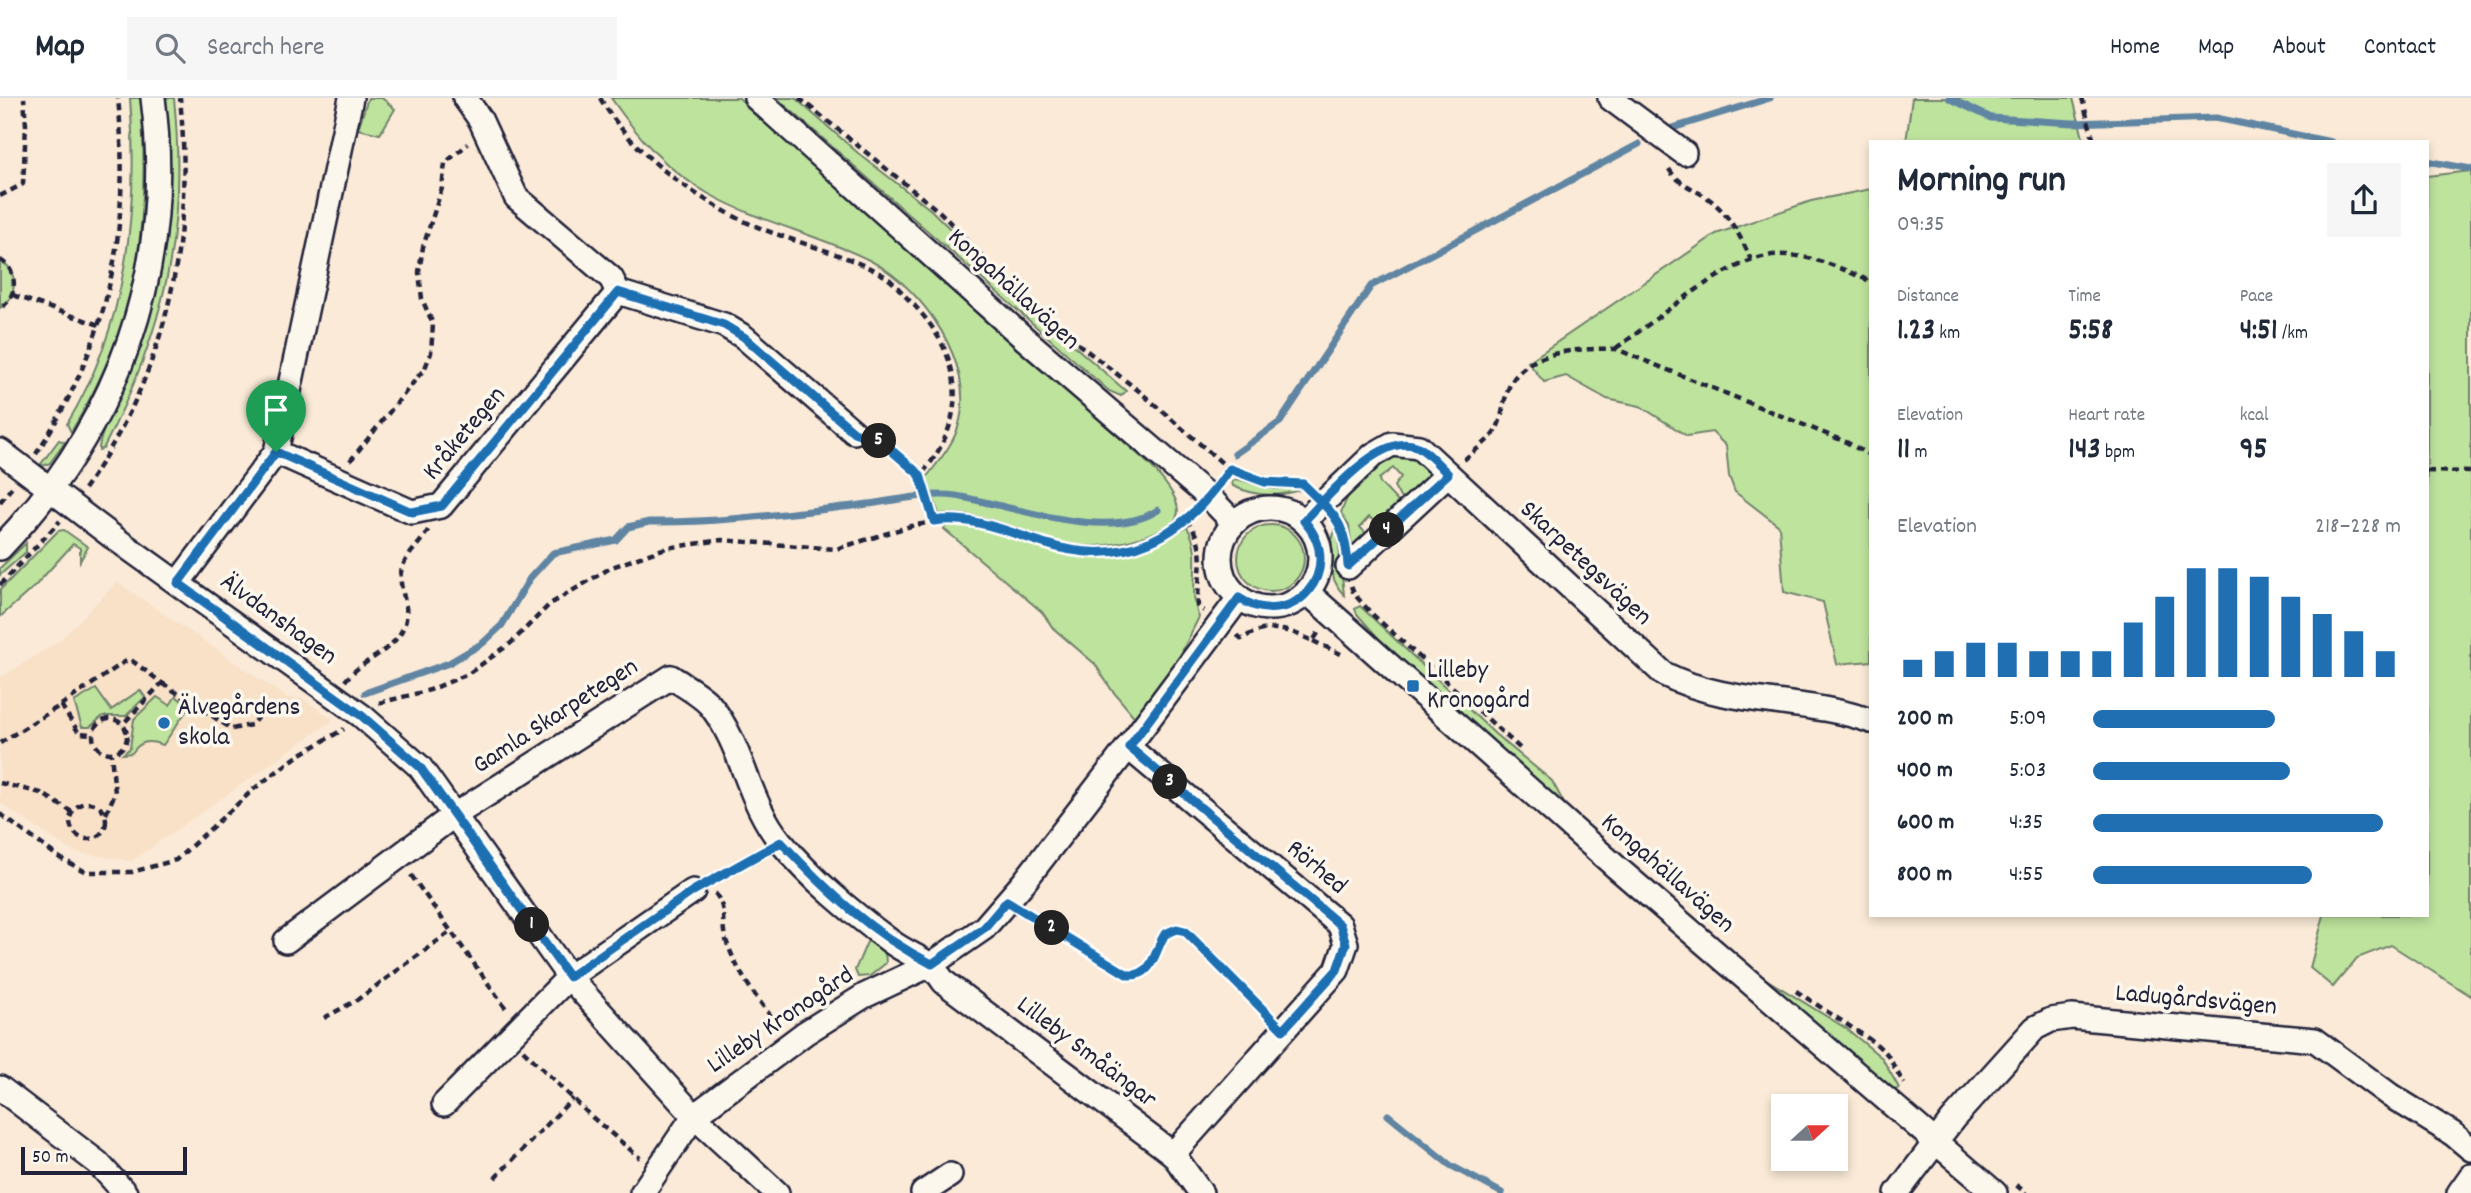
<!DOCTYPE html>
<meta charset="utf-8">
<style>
:root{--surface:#fff;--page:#f6f6f7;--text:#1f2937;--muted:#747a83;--line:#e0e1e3;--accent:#1f6fb2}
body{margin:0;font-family:Dekko,sans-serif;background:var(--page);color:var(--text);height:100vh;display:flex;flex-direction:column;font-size:26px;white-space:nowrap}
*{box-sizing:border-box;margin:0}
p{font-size:23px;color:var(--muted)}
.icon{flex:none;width:38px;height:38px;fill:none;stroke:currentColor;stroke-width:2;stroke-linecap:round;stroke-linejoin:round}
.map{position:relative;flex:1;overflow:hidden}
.side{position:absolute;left:1869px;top:42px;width:560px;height:777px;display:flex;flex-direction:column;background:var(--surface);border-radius:0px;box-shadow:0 4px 10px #0003}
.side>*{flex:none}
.needle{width:46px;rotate:69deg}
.fabs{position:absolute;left:1771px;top:996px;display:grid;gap:14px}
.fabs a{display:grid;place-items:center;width:77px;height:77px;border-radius:0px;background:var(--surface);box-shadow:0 4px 10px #0003;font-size:35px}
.scale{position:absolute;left:21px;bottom:18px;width:166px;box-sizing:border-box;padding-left:7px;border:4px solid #22223b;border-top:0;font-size:19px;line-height:24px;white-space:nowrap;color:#22223b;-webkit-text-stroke:5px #fbf7ec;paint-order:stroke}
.pin{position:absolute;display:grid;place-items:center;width:60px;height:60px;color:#fff;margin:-72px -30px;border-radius:50% 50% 50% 0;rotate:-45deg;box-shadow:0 0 7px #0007}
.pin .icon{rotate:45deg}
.km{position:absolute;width:35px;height:35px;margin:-18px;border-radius:50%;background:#222;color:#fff;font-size:19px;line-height:35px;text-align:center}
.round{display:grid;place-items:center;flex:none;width:74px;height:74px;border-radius:0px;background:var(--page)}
.headline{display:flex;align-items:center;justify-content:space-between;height:119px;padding:0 28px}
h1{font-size:38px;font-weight:800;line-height:52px}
.metrics{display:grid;grid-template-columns:repeat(3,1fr);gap:10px;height:119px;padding:7px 28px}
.metrics div{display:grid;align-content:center}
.metrics b{font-size:30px;font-weight:800}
.metrics small{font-size:19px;font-weight:400}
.metrics p{font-size:19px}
.chart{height:196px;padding:14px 28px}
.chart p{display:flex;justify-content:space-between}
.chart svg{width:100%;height:126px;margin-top:7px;stroke:var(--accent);stroke-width:6}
ul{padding:0 28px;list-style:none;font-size:23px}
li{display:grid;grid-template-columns:112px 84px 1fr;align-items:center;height:52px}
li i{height:18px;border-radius:9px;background:var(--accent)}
header{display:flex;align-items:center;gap:42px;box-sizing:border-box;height:98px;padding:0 35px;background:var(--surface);border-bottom:2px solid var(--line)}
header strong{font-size:33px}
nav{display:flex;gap:38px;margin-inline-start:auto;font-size:24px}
.search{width:490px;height:63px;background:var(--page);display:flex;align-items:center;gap:18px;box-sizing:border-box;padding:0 24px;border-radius:0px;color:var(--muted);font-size:26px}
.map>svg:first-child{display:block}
.built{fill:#f9e1c8}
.green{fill:#bee39d;stroke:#70826c;stroke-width:2}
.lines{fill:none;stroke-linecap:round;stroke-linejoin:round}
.stream{stroke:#6085a3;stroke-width:7}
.minor-casing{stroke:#22223b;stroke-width:28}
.path{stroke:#22223b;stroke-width:4.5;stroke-dasharray:7 5;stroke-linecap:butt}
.minor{stroke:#fbf7ec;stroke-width:23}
.route-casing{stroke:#fff;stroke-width:14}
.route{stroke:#1f6fb2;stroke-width:9}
.poi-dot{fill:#1f6fb2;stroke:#fbf7ec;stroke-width:2.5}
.labels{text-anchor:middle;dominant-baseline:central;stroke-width:7;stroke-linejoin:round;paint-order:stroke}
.street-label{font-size:26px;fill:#22223b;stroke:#fbf7ec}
.poi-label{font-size:26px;fill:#22223b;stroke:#fbf7ec;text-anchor:start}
</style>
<header>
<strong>Map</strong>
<div class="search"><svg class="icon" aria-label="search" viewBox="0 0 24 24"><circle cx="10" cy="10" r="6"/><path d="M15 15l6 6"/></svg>Search here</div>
<nav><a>Home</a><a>Map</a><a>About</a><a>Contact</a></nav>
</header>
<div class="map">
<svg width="2471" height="1095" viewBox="0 0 2471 1095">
<rect width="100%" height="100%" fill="#faead7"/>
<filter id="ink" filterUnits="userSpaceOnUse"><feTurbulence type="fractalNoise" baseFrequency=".0143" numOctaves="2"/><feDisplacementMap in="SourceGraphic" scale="14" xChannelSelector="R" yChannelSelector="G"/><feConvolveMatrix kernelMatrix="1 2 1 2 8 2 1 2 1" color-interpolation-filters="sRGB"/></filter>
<g filter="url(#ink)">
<!-- built -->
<path class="built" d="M 117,484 L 286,599 L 304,601 L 333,622 L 132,763 L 73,754 L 0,705 L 0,580 L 59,543 Z"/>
<!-- green -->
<g class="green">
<path d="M 130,0 L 141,0 C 150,128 139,223 71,334 L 67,326 C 127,227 139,114 130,0 Z"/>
<path d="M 166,0 L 174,0 C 187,134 165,232 103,351 L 99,352 C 98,334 133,271 141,248 C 168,167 173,85 166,0 Z"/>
<path d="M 368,0 L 382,0 L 395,11 L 380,36 L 358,31 Z"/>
<path d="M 611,0 L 739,0 L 1151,368 C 1166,385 1196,417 1163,431 C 1126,447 1087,455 1048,442 C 1011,429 980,414 939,416 L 926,380 C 938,364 954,346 959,326 C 976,266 923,190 871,163 C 820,137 759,124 709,96 C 667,73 638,39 611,0 Z"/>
<path d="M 777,0 L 795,0 L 858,55 L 931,112 L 1025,205 L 1126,293 L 1121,298 L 1109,293 Z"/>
<path d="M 1912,0 L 2073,0 L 2084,44 L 1906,44 Z"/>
<path d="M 2471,73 L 2471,898 L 2391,847 L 2357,860 L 2333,889 L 2310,870 L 2324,817 L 2427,817 L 2427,78 Z"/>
<path d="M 1871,91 L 1871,563 L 1837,566 L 1823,504 L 1784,494 L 1779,428 L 1735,394 L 1729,378 L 1726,348 L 1712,334 L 1687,338 L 1640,308 L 1607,301 L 1566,278 L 1544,284 L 1528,264 L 1716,136 L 1811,103 Z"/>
<path d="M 0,162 C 19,172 18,200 0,210 Z"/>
<path d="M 59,342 L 65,344 L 50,365 L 43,368 L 41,366 Z"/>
<path d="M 1397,357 L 1414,359 L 1431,377 L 1402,403 L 1394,388 L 1401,379 L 1393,370 L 1379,381 L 1380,385 L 1401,407 L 1380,428 L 1369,419 L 1360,429 L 1369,439 L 1352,451 L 1349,428 L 1341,415 C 1351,385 1369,368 1397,357 Z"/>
<path d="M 1236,381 L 1275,391 L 1296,389 L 1299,392 C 1276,400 1255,398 1233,388 L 1232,384 Z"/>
<path d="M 956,425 L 997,431 L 1059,453 L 1091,459 L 1141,452 L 1187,429 C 1205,459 1186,490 1199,519 L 1172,574 L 1136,621 L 1111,591 L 1095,566 L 1053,530 L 1042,514 L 944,431 L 946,426 Z"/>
<circle cx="1271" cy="460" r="33"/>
<path d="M 1337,428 L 1344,497 C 1327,480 1327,449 1337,428 Z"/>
<path d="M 64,432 L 88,449 L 80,463 L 80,450 L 73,446 L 35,488 L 0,519 L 0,492 L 58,433 Z"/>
<path d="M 26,445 L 26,454 L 0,477 L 0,470 Z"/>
<path d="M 1360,508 L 1495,636 L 1552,683 L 1566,709 L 1388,551 L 1357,516 L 1355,511 Z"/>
<path d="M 96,591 L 111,612 L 140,592 L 145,599 L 126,618 L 103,618 L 90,629 L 82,629 L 74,604 Z"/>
<path d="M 176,598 L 189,609 L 163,647 C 149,642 141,642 132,655 L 123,656 L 130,650 L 134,621 L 157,599 L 170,607 Z"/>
<path d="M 872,842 L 885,853 L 886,865 L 870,878 L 858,879 L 855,872 L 867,844 Z"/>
<path d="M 1766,881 L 1847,931 L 1882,960 L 1899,990 L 1894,993 L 1763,883 Z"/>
</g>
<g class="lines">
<!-- stream -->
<g class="stream">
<path d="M 1949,0 L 1991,20 L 2073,25 L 2216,20 L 2331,44"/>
<path d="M 1663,33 L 1770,0"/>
<path d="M 2427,63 L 2471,71"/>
<path d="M 1235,356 L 1280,324 L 1371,188 L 1639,46"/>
<path d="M 365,595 L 449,565 L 483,545 L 502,527 L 530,480 L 553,455 L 616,442 L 628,429 L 649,424 C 719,425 791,415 861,407 C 890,404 926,394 956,398 C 1011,407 1107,445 1158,412"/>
<path d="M 1388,1017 L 1450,1067 L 1502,1095"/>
</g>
<!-- minor casing -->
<g class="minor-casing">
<g id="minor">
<path d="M 465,0 L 480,21 L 516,99 L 611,180 L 618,194 L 724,227 L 744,239 L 854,334"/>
<path d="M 756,0 L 1025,241 L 1210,400 L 1234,425"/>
<path d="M 1610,0 L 1684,55"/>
<path d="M 0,353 L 113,439 L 362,618 L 420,669 L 569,879 L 694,1018 L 777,1095"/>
<path d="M 276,354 L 351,0"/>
<circle cx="1270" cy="460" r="50"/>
<path d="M 1304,423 L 1373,357 L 1392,346 L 1419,349 L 1664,576 C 1729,609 1803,599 1871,623"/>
<path d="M 0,450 C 119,326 175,171 153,0"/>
<path d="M 1348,469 L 1448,376"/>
<path d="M 178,485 L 276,354 L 412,414 L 441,408 L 618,194"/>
<path d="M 1307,494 L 1616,769 L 1995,1095"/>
<path d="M 1128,649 L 1340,827 L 1346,846 L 1337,872 L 1173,1056"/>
<path d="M 286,843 L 453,718 L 671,579 C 683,587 700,596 710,607 C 743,647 747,703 780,743 C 812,782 850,813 890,843 C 914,861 926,857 944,884 L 1173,1056 L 1201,1095"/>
<path d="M 0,990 L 98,1065 L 125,1095"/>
<path d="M 444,1006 L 569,879 L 693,793"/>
<path d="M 642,1095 L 694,1018 L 805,935 L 864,898 L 932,866 L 984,830 L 1024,784 L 1128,649 L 1239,500"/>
<path d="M 923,1095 L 950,1077"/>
<path d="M 1897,1095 L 1953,1021 L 2035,930 L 2051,922 L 2072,919 L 2315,942 L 2391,998 L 2453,1036 L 2471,1051"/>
<path d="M 2459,1095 L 2471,1078"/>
</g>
</g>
<!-- path -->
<g class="path">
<path d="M 600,0 C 630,51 679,88 730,116 C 777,142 835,150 883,177 C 895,184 904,198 914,207 C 965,261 969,322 920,378"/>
<path d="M 799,0 L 941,115 L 999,177 L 1051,225 L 1139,293 L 1229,371 L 1265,384 L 1303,385 L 1309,391"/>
<path d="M 2082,0 L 2094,44"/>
<path d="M 1669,71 C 1679,88 1700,92 1714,105 C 1731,120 1742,141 1751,162"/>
<path d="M 0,98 L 23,86 L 26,27 L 24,0"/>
<path d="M 0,162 C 19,172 18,200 0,210"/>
<path d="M 13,197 L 99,227"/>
<path d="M 1616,250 C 1659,221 1721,164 1773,157 C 1804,154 1843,170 1871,184"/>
<path d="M 873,341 L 883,345 L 920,378 L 934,423"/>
<path d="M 36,356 C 110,242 131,134 118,0"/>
<path d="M 1464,362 C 1473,353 1490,343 1496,332 C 1503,320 1503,302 1509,289 C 1525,252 1580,250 1616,251 L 1846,344 L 1871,358"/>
<path d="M 350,363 L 425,270 L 431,255 L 433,226 L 422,201 L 419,174 L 423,149 L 442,90 L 445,65 L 468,46"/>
<path d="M 2427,373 L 2471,374"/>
<path d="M 84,391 C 168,272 194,143 180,0"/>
<path d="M 0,404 L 13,388"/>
<path d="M 1337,420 L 1346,441"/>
<path d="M 1186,422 C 1210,449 1197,477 1198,508 L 1204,513"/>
<path d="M 0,487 L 60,423"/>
<path d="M 1351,488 L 1354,496 L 1373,517 L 1523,653"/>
<path d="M 1237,537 L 1242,541 C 1267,524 1287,531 1313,543 L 1320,532"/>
<path d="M 1313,543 L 1341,556"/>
<path d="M 345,583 C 362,561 393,555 404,528 C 412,510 398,492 401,474 C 404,458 421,446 428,432"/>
<path d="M 162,585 L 232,631 L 251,627 L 258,619"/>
<path d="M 379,605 L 430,592 L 468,576 L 511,545 L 550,506 L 612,469 L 666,450 L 722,442 L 836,451 L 911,428 L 948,421 L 1009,433 L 1074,454 L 1104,455 L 1127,452 L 1160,440 L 1194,415"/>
<path d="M 61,607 L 126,563 L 131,562 L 162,585 L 122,627"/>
<circle cx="110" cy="638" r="17"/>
<path d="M 0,645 L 61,607 L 79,635 L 92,636"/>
<path d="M 0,685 L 41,695 L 72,714"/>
<circle cx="88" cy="723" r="18"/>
<path d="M 0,716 L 60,760 L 86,774 L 132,774 L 176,762 L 255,690 L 299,657 L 344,631"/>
<path d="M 106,716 L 115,695 L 111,656"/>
<path d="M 411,777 L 507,912"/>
<path d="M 712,784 L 763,756"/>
<path d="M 715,795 C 728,811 720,825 726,842 C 738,876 756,900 779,928"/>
<path d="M 1026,814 L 1074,842 L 1109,869 L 1128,877 L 1141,876 L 1148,871 L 1165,836 L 1177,830 L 1185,833 L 1269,918"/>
<path d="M 1796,893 L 1875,945 L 1887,956 L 1904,986"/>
<path d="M 324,920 L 357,902 L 450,834"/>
<path d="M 523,952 L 592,1019 L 640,1060"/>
<path d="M 495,1080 L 573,1000"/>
<path d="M 2016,1087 L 2026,1095"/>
</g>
<!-- minor -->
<use href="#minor" class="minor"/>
</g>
</g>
<g class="lines" filter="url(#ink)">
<!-- route casing -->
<g class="route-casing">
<path id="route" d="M 276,354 L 178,485 L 362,618 L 420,669 L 569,879 L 693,793 L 781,744 C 827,793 872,836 932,866 L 984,830 L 1007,803 L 1128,877 C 1154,879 1154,853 1165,836 L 1177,831 L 1185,833 L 1283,932 L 1337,872 L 1346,846 L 1340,827 L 1129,649 L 1239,500 C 1293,536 1348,471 1304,423 C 1328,399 1379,335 1416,348 C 1427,352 1439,368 1448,376 L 1348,468 C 1345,422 1335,418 1303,386 L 1265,384 L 1230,371 C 1184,439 1125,472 1043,445 C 1009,434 971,417 934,423 L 920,377 L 883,345 L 854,334 L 744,239 L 724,227 L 618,194 L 442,408 L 412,414 L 276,354"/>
</g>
<!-- route -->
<use href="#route" class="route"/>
</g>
<!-- markers -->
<g class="poi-dot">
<rect x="1406" y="581" width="14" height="14" rx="3.5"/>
<circle cx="164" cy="625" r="7"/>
</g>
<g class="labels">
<!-- street labels -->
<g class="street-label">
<text transform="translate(1013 192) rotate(42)">Kongahällavägen</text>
<text transform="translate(465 336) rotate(-50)">Kråketegen</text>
<text transform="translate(1585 466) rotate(43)">Skarpetegsvägen</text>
<text transform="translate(278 522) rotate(36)">Älvdanshagen</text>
<text transform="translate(556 619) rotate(-33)">Gamla Skarpetegen</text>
<text transform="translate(1316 770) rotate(40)">Rörhed</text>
<text transform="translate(1667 776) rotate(41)">Kongahällavägen</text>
<text transform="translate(2196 903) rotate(5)">Ladugårdsvägen</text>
<text transform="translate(781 923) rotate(-34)">Lilleby Kronogård</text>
<text transform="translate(1086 955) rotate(37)">Lilleby Småängar</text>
</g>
<!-- poi labels -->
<g class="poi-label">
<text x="1427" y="573">Lilleby<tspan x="1427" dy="30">Kronogård</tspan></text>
<text x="178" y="610">Älvegårdens<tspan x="178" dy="30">skola</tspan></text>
</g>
</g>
</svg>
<div class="fabs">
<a><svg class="needle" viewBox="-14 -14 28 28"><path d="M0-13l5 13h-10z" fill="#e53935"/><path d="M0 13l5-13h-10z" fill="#747a83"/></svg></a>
</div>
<div class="scale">50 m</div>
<div class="pin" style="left:276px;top:354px;background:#1e9e55"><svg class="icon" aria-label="arrive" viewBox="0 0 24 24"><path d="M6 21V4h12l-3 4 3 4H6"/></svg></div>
<b class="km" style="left:532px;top:827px">1</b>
<b class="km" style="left:1052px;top:830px">2</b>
<b class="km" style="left:1170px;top:684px">3</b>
<b class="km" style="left:1387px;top:432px">4</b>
<b class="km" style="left:879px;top:343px">5</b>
<section class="side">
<div class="headline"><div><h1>Morning run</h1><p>09:35</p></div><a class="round"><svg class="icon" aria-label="share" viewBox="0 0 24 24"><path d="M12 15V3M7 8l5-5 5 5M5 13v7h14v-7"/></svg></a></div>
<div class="metrics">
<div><p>Distance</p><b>1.23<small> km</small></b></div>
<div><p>Time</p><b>5:58</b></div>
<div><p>Pace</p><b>4:51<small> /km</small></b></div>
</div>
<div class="metrics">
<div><p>Elevation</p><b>11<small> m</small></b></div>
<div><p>Heart rate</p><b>143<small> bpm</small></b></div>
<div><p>kcal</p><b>95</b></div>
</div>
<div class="chart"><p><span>Elevation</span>218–228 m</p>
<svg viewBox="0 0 160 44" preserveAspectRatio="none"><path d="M5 44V38M15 44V35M25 44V32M35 44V32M45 44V35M55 44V35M65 44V35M75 44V25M85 44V16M95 44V6M105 44V6M115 44V9M125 44V16M135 44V22M145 44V28M155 44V35"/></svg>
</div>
<ul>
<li><b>200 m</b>5:09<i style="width:59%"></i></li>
<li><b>400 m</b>5:03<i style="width:64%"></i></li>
<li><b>600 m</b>4:35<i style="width:94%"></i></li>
<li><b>800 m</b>4:55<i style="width:71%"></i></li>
</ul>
</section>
</div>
